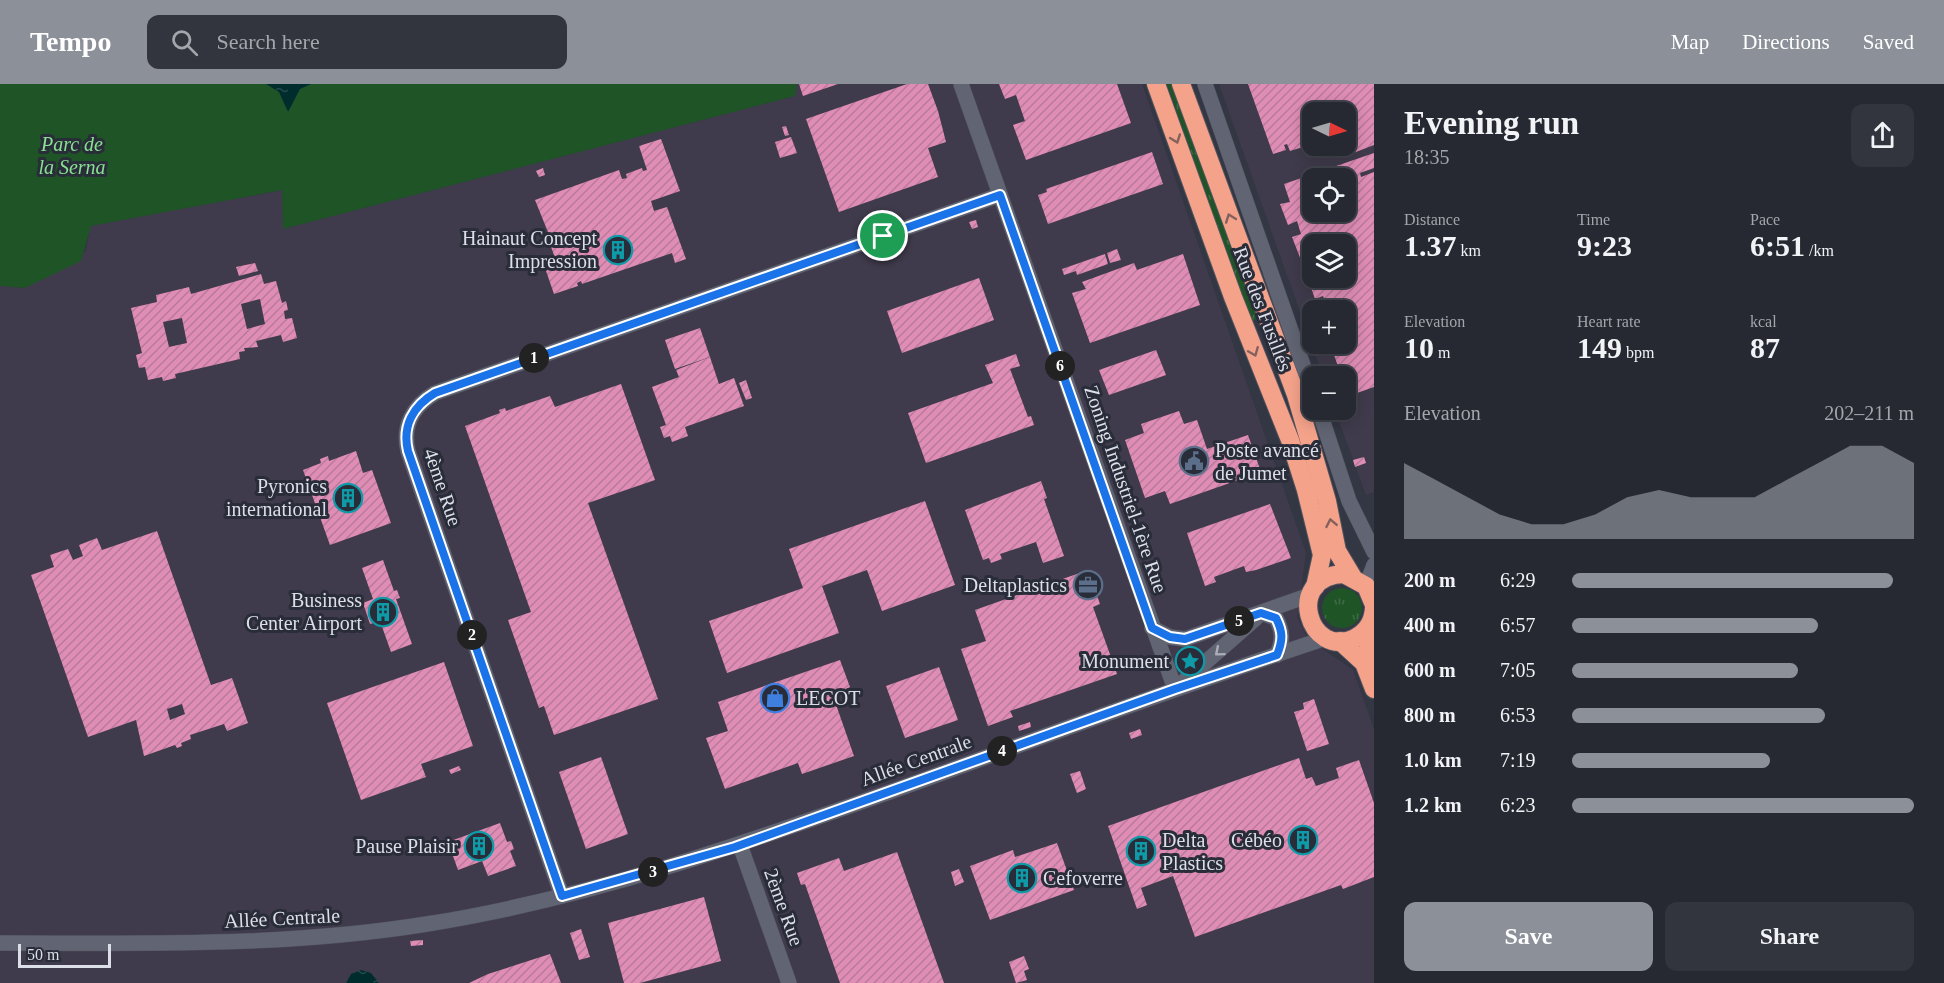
<!DOCTYPE html>
<meta charset="utf-8">
<style>
:root{--surface:#262832;--page:#32343e;--text:#f1f3f6;--muted:#a4a6ac;--line:#42444d;--accent:#8c9099}
body{margin:0;font-family:"Times New Roman",serif;background:var(--page);color:var(--text);height:100vh;display:flex;flex-direction:column;font-size:22px;white-space:nowrap}
*{box-sizing:border-box;margin:0}
p{font-size:20px;color:var(--muted)}
.icon{flex:none;width:33px;height:33px;fill:none;stroke:currentColor;stroke-width:2;stroke-linecap:round;stroke-linejoin:round}
.map{position:relative;flex:1;overflow:hidden}
.sheet{display:flex;flex-direction:column;background:var(--surface);width:570px}
.sheet>*{flex:none}
.needle{width:39px;rotate:95deg}
.tools{position:absolute;left:1302px;top:18px;display:grid;gap:12px}
.tools a{display:grid;place-items:center;width:54px;height:54px;border-radius:12px;background:var(--surface);box-shadow:0 3px 15px #0003,0 0 0 2px var(--line);font-size:30px}
.scale{position:absolute;left:18px;bottom:15px;width:93px;box-sizing:border-box;padding-left:6px;border:3px solid #dddfe8;border-top:0;font-size:16px;line-height:21px;white-space:nowrap;color:#dddfe8;-webkit-text-stroke:4px #292c39;paint-order:stroke}
.pin{position:absolute;display:grid;place-items:center;width:51px;height:51px;color:#fff;margin:-26px;border:3px solid #fff;border-radius:50%;box-shadow:0 2px 6px #0007}
.km{position:absolute;width:30px;height:30px;margin:-15px;border-radius:50%;background:#222;color:#fff;font-size:16px;line-height:30px;text-align:center}
.round{display:grid;place-items:center;flex:none;width:63px;height:63px;border-radius:12px;background:var(--page)}
.summary{display:flex;align-items:center;justify-content:space-between;height:102px;padding:0 30px}
h1{font-size:33px;font-weight:800;line-height:45px}
.stats{display:grid;grid-template-columns:repeat(3,1fr);gap:9px;height:102px;padding:6px 30px}
.stats div{display:grid;align-content:center}
.stats b{font-size:30px;font-weight:800}
.stats small{font-size:16px;font-weight:400}
.stats p{font-size:16px}
.chart{height:168px;padding:12px 30px}
.chart p{display:flex;justify-content:space-between}
.chart svg{width:100%;height:108px;margin-top:6px;fill:var(--accent);opacity:.7}
.primary-button{display:flex;gap:12px;margin-top:auto;padding:12px 30px}
.primary-button a{flex:1;height:69px;border-radius:12px;background:var(--accent);color:#fff;font-size:24px;font-weight:800;line-height:69px;text-align:center}
.primary-button a+a{background:var(--page);color:var(--text)}
ul{padding:0 30px;list-style:none;font-size:20px}
li{display:grid;grid-template-columns:96px 72px 1fr;align-items:center;height:45px}
li i{height:15px;border-radius:8px;background:var(--accent)}
header{display:flex;align-items:center;gap:36px;box-sizing:border-box;height:84px;padding:0 30px;background:var(--accent);color:#fff}
header strong{font-size:28px}
nav{display:flex;gap:33px;margin-inline-start:auto;font-size:21px}
.search{width:420px;height:54px;background:var(--page);display:flex;align-items:center;gap:15px;box-sizing:border-box;padding:0 21px;border-radius:12px;color:var(--muted);font-size:22px}
main{display:flex;flex:1;min-height:0}
.map>svg:first-child{display:block}
.industrial{fill:#403b4c;fill-rule:evenodd}
.grass{fill:url(#grass-tufts)}
.park{fill:#1f5427}
.water{fill:url(#water-ripples)}
.building{fill:url(#building-hatch);fill-rule:evenodd}
.lines{fill:none;stroke-linecap:round;stroke-linejoin:round}
.minor-casing{stroke:#51535e;stroke-width:16}
.highway-casing{stroke:#51535e;stroke-width:20}
.minor{stroke:#616573;stroke-width:15}
.highway{stroke:#f4a28a;stroke-width:18}
.oneway{stroke:#84615d}
.oneway2{stroke:#abaeb9}
.route-casing{stroke:#fff;stroke-width:12}
.route{stroke:#1a73e8;stroke-width:8}
.labels{text-anchor:middle;dominant-baseline:central;stroke-width:6;stroke-linejoin:round;paint-order:stroke}
.park-label{font-size:20px;font-style:italic;fill:#87e190;stroke:#292c39}
.poi-label{font-size:20px;fill:#dddfe8;stroke:#292c39;text-anchor:end}
.street-label{font-size:20px;fill:#dddfe8;stroke:#292c39}
</style>
<header>
<strong>Tempo</strong>
<div class="search"><svg class="icon" aria-label="search" viewBox="0 0 24 24"><circle cx="10" cy="10" r="6"/><path d="M15 15l6 6"/></svg>Search here</div>
<nav><a>Map</a><a>Directions</a><a>Saved</a></nav>
</header>
<main>
<div class="map">
<svg width="1374" height="899" viewBox="0 0 1374 899">
<defs>
<pattern id="grass-tufts" width="24" height="20" patternUnits="userSpaceOnUse" patternTransform="scale(1.5)"><rect width="24" height="20" fill="#1f5427"/><path d="M3 7l-1-3M5 7V3M7 7l1-3M15 17l-1-3M17 17v-4M19 17l1-3" fill="none" stroke="#3f6c46"/></pattern>
<pattern id="water-ripples" width="26" height="14" patternUnits="userSpaceOnUse" patternTransform="scale(1.5)"><rect width="26" height="14" fill="#002c2d"/><path d="M2 4q2-2 4 0t4 0M15 11q2-2 4 0t4 0" fill="none" stroke="#254a4b"/></pattern>
<pattern id="building-hatch" width="6" height="6" patternUnits="userSpaceOnUse" patternTransform="scale(1.5)"><rect width="6" height="6" fill="#e08db6"/><path d="M-1 1l2-2M0 6l6-6M5 7l2-2" fill="none" stroke="#b87a9a"/></pattern>
</defs>
<rect width="100%" height="100%" fill="#333643"/>
<!-- industrial -->
<g class="industrial">
<path d="M 795,0 L 1142,0 L 1306,469 L 1297,533 L 1307,554 L 1353,586 L 1374,645 L 1374,899 L 0,899 L 0,202 L 25,204 L 86,167 L 90,142 L 283,106 L 283,145 L 795,12 Z"/>
<path d="M 1219,0 L 1374,0 L 1374,408 L 1366,411 L 1335,326 L 1346,326 L 1346,292 L 1323,292 ZM 1312,28 L 1346,28 L 1346,62 L 1312,62 ZM 1312,94 L 1346,94 L 1346,128 L 1312,128 ZM 1312,160 L 1346,160 L 1346,194 L 1312,194 ZM 1312,226 L 1346,226 L 1346,260 L 1312,260 Z"/>
</g>
<!-- grass -->
<g class="grass">
<path d="M 1167,0 L 1174,0 L 1257,235 L 1251,238 Z"/>
<circle cx="1342" cy="524" r="20"/>
</g>
<!-- park -->
<path class="park" d="M 0,0 L 797,0 L 795,12 L 283,145 L 282,106 L 91,142 L 81,177 L 25,204 L 0,202 Z"/>
<!-- water -->
<g class="water">
<path d="M 266,0 L 311,0 L 300,5 L 288,28 L 279,8 Z"/>
<path d="M 361,886 L 371,889 L 379,899 L 346,899 L 351,890 Z"/>
</g>
<!-- building -->
<g class="building">
<path d="M 799,0 L 838,0 L 803,12 Z"/>
<path d="M 907,0 L 928,0 L 938,27 L 946,58 L 928,64 L 938,93 L 839,128 L 806,35 Z"/>
<path d="M 999,0 L 1117,0 L 1131,39 L 1026,76 L 1013,41 L 1025,37 L 1016,11 L 1005,15 Z"/>
<path d="M 1248,0 L 1374,0 L 1374,61 L 1343,73 L 1339,62 L 1346,62 L 1346,28 L 1312,28 L 1312,51 L 1301,55 L 1303,63 L 1290,67 L 1287,60 L 1284,61 L 1286,66 L 1273,70 Z"/>
<path d="M 786,42 L 789,51 L 785,52 L 782,43 Z"/>
<path d="M 791,53 L 797,69 L 780,74 L 775,58 Z"/>
<path d="M 661,55 L 680,107 L 651,117 L 654,127 L 667,123 L 686,175 L 675,179 L 672,169 L 582,200 L 581,197 L 577,199 L 578,202 L 554,210 L 545,184 L 557,179 L 551,163 L 554,163 L 535,116 L 619,86 L 622,95 L 627,94 L 626,90 L 642,84 L 643,87 L 647,86 L 639,62 Z"/>
<path d="M 1152,68 L 1163,100 L 1048,140 L 1038,111 L 1047,108 L 1046,105 Z"/>
<path d="M 1374,69 L 1374,84 L 1360,89 L 1361,93 L 1374,88 L 1374,303 L 1357,309 L 1350,287 L 1341,291 L 1333,268 L 1342,264 L 1340,260 L 1346,260 L 1346,226 L 1318,226 L 1327,222 L 1323,212 L 1315,215 L 1308,195 L 1346,194 L 1346,160 L 1312,160 L 1312,181 L 1304,184 L 1292,153 L 1301,150 L 1297,137 L 1288,141 L 1280,120 L 1290,118 L 1284,100 ZM 1312,94 L 1346,94 L 1346,128 L 1312,128 Z"/>
<path d="M 543,84 L 545,91 L 539,93 L 536,87 Z"/>
<path d="M 976,136 L 978,143 L 972,145 L 969,138 Z"/>
<path d="M 1117,165 L 1121,176 L 1110,179 L 1107,169 Z"/>
<path d="M 1105,170 L 1108,180 L 1077,191 L 1076,187 L 1064,191 L 1062,185 Z"/>
<path d="M 1183,170 L 1200,221 L 1090,259 L 1072,209 L 1086,205 L 1082,198 L 1134,179 L 1137,186 Z"/>
<path d="M 255,179 L 258,187 L 239,192 L 236,183 Z"/>
<path d="M 261,190 L 264,200 L 276,197 L 282,219 L 286,217 L 288,226 L 284,227 L 285,235 L 292,234 L 297,254 L 283,258 L 281,251 L 256,257 L 258,263 L 244,264 L 245,267 L 239,268 L 240,275 L 175,290 L 176,294 L 163,297 L 162,293 L 148,296 L 145,283 L 139,284 L 136,271 L 142,269 L 131,224 L 157,218 L 156,211 L 189,203 L 191,210 ZM 260,215 L 265,240 L 247,245 L 241,220 ZM 182,234 L 187,259 L 169,263 L 163,238 Z"/>
<path d="M 979,194 L 994,236 L 902,269 L 887,227 Z"/>
<path d="M 700,244 L 710,273 L 675,285 L 665,256 Z"/>
<path d="M 1156,266 L 1166,291 L 1109,311 L 1099,286 Z"/>
<path d="M 1016,270 L 1020,282 L 1010,285 L 1028,333 L 1031,332 L 1034,341 L 926,379 L 908,329 L 993,299 L 985,281 Z"/>
<path d="M 710,273 L 719,300 L 734,294 L 744,322 L 685,343 L 688,352 L 672,358 L 670,352 L 664,354 L 660,343 L 666,341 L 652,303 L 679,293 L 676,286 Z"/>
<path d="M 746,296 L 752,314 L 746,316 L 739,299 Z"/>
<path d="M 621,300 L 655,396 L 588,419 L 658,615 L 554,651 L 544,622 L 539,624 L 508,536 L 531,528 L 465,342 L 500,329 L 499,326 L 505,324 L 506,327 L 550,312 L 555,323 Z"/>
<path d="M 1179,327 L 1184,340 L 1197,336 L 1207,365 L 1248,351 L 1261,388 L 1170,420 L 1165,407 L 1145,414 L 1125,356 L 1144,349 L 1141,340 Z"/>
<path d="M 356,367 L 363,389 L 372,386 L 391,439 L 330,461 L 303,386 L 321,379 L 320,375 L 328,372 L 329,377 Z"/>
<path d="M 1364,373 L 1366,379 L 1355,383 L 1353,376 Z"/>
<path d="M 1041,397 L 1047,414 L 1044,415 L 1064,472 L 1043,479 L 1036,458 L 1000,470 L 1002,475 L 991,479 L 989,474 L 983,476 L 965,426 Z"/>
<path d="M 925,417 L 955,501 L 882,527 L 867,486 L 822,502 L 839,549 L 727,589 L 709,537 L 803,504 L 789,465 Z"/>
<path d="M 1270,420 L 1291,474 L 1256,486 L 1246,488 L 1244,482 L 1214,493 L 1216,498 L 1205,502 L 1187,449 Z"/>
<path d="M 157,447 L 211,601 L 232,594 L 248,639 L 227,647 L 224,640 L 190,651 L 191,655 L 181,659 L 182,662 L 177,664 L 175,661 L 144,672 L 136,636 L 88,653 L 31,491 L 54,483 L 50,471 L 68,465 L 73,476 L 83,472 L 79,461 L 97,454 L 102,466 ZM 182,620 L 185,630 L 170,636 L 167,625 Z"/>
<path d="M 383,476 L 394,507 L 397,506 L 400,514 L 396,515 L 412,560 L 391,568 L 380,537 L 370,540 L 363,519 L 373,515 L 362,484 Z"/>
<path d="M 1088,486 L 1100,520 L 1093,523 L 1117,590 L 1010,627 L 1013,633 L 988,642 L 961,565 L 986,557 L 975,526 Z"/>
<path d="M 840,576 L 850,603 L 833,612 L 854,672 L 802,690 L 798,679 L 725,705 L 706,654 L 728,647 L 718,618 Z"/>
<path d="M 444,578 L 473,662 L 421,680 L 426,693 L 361,716 L 327,619 Z"/>
<path d="M 939,583 L 958,636 L 905,654 L 886,602 Z"/>
<path d="M 1314,615 L 1329,660 L 1307,667 L 1294,628 L 1304,625 L 1303,619 Z"/>
<path d="M 1030,638 L 1031,643 L 1019,647 L 1018,642 Z"/>
<path d="M 1140,645 L 1142,651 L 1131,655 L 1129,649 Z"/>
<path d="M 601,673 L 628,750 L 586,765 L 559,688 Z"/>
<path d="M 1299,674 L 1306,695 L 1312,693 L 1316,702 L 1339,694 L 1336,684 L 1359,676 L 1374,719 L 1374,793 L 1343,805 L 1341,801 L 1195,853 L 1173,792 L 1141,804 L 1147,821 L 1137,825 L 1108,742 Z"/>
<path d="M 459,682 L 461,686 L 451,690 L 449,686 Z"/>
<path d="M 1080,687 L 1086,705 L 1077,709 L 1070,690 Z"/>
<path d="M 500,739 L 507,758 L 511,757 L 514,765 L 510,767 L 516,782 L 488,792 L 482,777 L 458,786 L 448,758 Z"/>
<path d="M 1057,759 L 1074,806 L 990,836 L 970,782 L 1013,766 L 1015,773 Z"/>
<path d="M 897,768 L 944,899 L 840,899 L 805,800 L 801,801 L 797,789 L 839,774 L 844,787 Z"/>
<path d="M 959,785 L 964,798 L 955,802 L 951,788 Z"/>
<path d="M 704,813 L 721,877 L 640,899 L 624,899 L 608,839 Z"/>
<path d="M 581,845 L 590,873 L 579,876 L 570,849 Z"/>
<path d="M 423,856 L 423,861 L 411,862 L 410,857 Z"/>
<path d="M 550,870 L 561,899 L 469,899 L 488,890 Z"/>
<path d="M 1024,872 L 1029,885 L 1024,887 L 1027,896 L 1016,899 L 1009,878 Z"/>
</g>
<g class="lines">
<!-- minor casing -->
<g class="minor-casing">
<g id="minor">
<path d="M 961,0 L 1175,605"/>
<path d="M 1205,0 L 1312,307"/>
<path d="M 1319,326 L 1349,417 L 1374,468"/>
<path d="M 1366,502 L 1374,481"/>
<path d="M 1261,529 L 1276,534 C 1283,548 1283,556 1277,571"/>
<path d="M 1152,544 L 1170,553 L 1185,555 L 1310,511"/>
<path d="M 1182,599 L 1256,534"/>
<path d="M 740,761 L 789,899"/>
<path d="M 562,812 L 408,367 C 402,342 413,322 435,309 L 1000,111"/>
<path d="M 0,859 C 143,859 285,863 427,840 C 598,813 760,754 923,696 C 1057,647 1191,599 1326,554"/>
</g>
</g>
<!-- highway casing -->
<g class="highway-casing">
<g id="highway">
<path d="M 1156,0 L 1233,213 L 1290,356 L 1306,406 L 1322,471 L 1315,503"/>
<path d="M 1181,0 L 1296,311 L 1327,417 L 1337,467 L 1352,492"/>
<path d="M 1374,521 L 1366,502 L 1344,490 C 1283,492 1309,577 1355,554 C 1368,547 1373,537 1374,524"/>
<path d="M 1368,544 L 1368,560 L 1374,572"/>
<path d="M 1340,557 L 1364,579 L 1374,605"/>
</g>
</g>
<!-- minor -->
<use href="#minor" class="minor"/>
<!-- highway -->
<use href="#highway" class="highway"/>
</g>
<!-- one-way arrows -->
<defs><path id="oneway-chevron" d="M-2-3.5L2.5 0L-2 3.5" fill="none" stroke-width="1.6" stroke-linecap="round" stroke-linejoin="round" transform="scale(1.5)"/></defs>
<g class="oneway">
<use href="#oneway-chevron" transform="translate(1176 55) rotate(70)"/>
<use href="#oneway-chevron" transform="translate(1230 134) rotate(-110)"/>
<use href="#oneway-chevron" transform="translate(1254 268) rotate(68)"/>
<use href="#oneway-chevron" transform="translate(1331 439) rotate(-101)"/>
</g>
<use class="oneway2" href="#oneway-chevron" transform="translate(1219 568) rotate(140)"/>
<g class="lines">
<!-- route casing -->
<g class="route-casing">
<path id="route" d="M 1000,111 L 1152,544 L 1170,553 L 1185,555 L 1261,529 L 1276,534 C 1283,548 1283,556 1277,571 L 1175,605 L 735,763 L 562,812 L 408,367 C 402,342 413,322 435,309 Z"/>
</g>
<!-- route -->
<use href="#route" class="route"/>
</g>
<!-- icons -->
<defs>
<g id="building-ring" transform="scale(1.5)"><circle r="9.5" fill="#292c39" stroke="#0f9aa8" stroke-width="1.5"/><path d="M-4-6H4V6H1V3H-1V6H-4ZM-2.5-4.3h1.7v1.8h-1.7ZM.8-4.3h1.7v1.8H.8ZM-2.5-1h1.7V.8h-1.7ZM.8-1h1.7V.8H.8Z" fill="#0f9aa8"/></g>
<g id="civic-ring" transform="scale(1.5)"><circle r="9.5" fill="#292c39" stroke="#5c6f8a" stroke-width="1.5"/><path d="M-.6-6.5H3V-4.5H.6V-3L4-1V1h2V6H-6V1h2V-1L-.6-3ZM-1.2 2.5V6h2.4V2.5Z" fill="#5c6f8a"/></g>
<g id="office-ring" transform="scale(1.5)"><circle r="9.5" fill="#292c39" stroke="#5c6f8a" stroke-width="1.5"/><path d="M-6-3h4V-5.5h4V-3h4V5H-6ZM-1-4.5V-3h2v-1.5ZM-6 0V1H6V0Z" fill="#5c6f8a"/></g>
<g id="sight-ring" transform="scale(1.5)"><circle r="9.5" fill="#292c39" stroke="#0f9aa8" stroke-width="1.5"/><path d="M0-6L1.8-2.2L6-1.7L2.9 1.2L3.7 5.4L0 3.3L-3.7 5.4L-2.9 1.2L-6-1.7L-1.8-2.2Z" fill="#0f9aa8"/></g>
<g id="shop-ring" transform="scale(1.5)"><circle r="9.5" fill="#292c39" stroke="#3f7fe0" stroke-width="1.5"/><path d="M-5-2.5h2.3a2.7 3.5 0 0 1 5.4 0H5L5.5 6h-11ZM-1.5-2.5h3a1.5 2.3 0 0 0-3 0Z" fill="#3f7fe0"/></g>
</defs>
<g fill-rule="evenodd">
<use href="#building-ring" x="618" y="166"/>
<use href="#civic-ring" x="1194" y="377"/>
<use href="#building-ring" x="348" y="414"/>
<use href="#office-ring" x="1088" y="501"/>
<use href="#building-ring" x="383" y="528"/>
<use href="#sight-ring" x="1190" y="577"/>
<use href="#shop-ring" x="775" y="614"/>
<use href="#building-ring" x="1303" y="756"/>
<use href="#building-ring" x="479" y="762"/>
<use href="#building-ring" x="1141" y="767"/>
<use href="#building-ring" x="1022" y="794"/>
</g>
<g class="labels">
<!-- park labels -->
<g class="park-label">
<text x="72" y="60">Parc de<tspan x="72" dy="23">la Serna</tspan></text>
</g>
<!-- poi labels -->
<g class="poi-label">
<text x="597" y="154">Hainaut Concept<tspan x="597" dy="23">Impression</tspan></text>
<text x="1215" y="366" text-anchor="start">Poste avancé<tspan x="1215" dy="23">de Jumet</tspan></text>
<text x="327" y="402">Pyronics<tspan x="327" dy="23">international</tspan></text>
<text x="1067" y="501">Deltaplastics</text>
<text x="362" y="516">Business<tspan x="362" dy="23">Center Airport</tspan></text>
<text x="1169" y="577">Monument</text>
<text x="796" y="614" text-anchor="start">LECOT</text>
<text x="1162" y="756" text-anchor="start">Delta<tspan x="1162" dy="23">Plastics</tspan></text>
<text x="1282" y="756">Cébéo</text>
<text x="458" y="762">Pause Plaisir</text>
<text x="1043" y="794" text-anchor="start">Cefoverre</text>
</g>
<!-- street labels -->
<g class="street-label">
<text transform="translate(1263 225) rotate(69)">Rue des Fusillés</text>
<text transform="translate(443 403) rotate(71)">4ème Rue</text>
<text transform="translate(1126 405) rotate(71)">Zoning Industriel-1ère Rue</text>
<text transform="translate(916 676) rotate(-20)">Allée Centrale</text>
<text transform="translate(784 823) rotate(70)">2ème Rue</text>
<text transform="translate(282 834) rotate(-3)">Allée Centrale</text>
</g>
</g>
</svg>
<div class="tools">
<a><svg class="needle" viewBox="-14 -14 28 28"><path d="M0-13l5 13h-10z" fill="#e53935"/><path d="M0 13l5-13h-10z" fill="#a4a6ac"/></svg></a>
<a><svg class="icon" aria-label="locate" viewBox="0 0 24 24"><circle cx="12" cy="12" r="6"/><path d="M12 2v4M12 18v4M2 12h4M18 12h4"/></svg></a>
<a><svg class="icon" aria-label="layers" viewBox="0 0 24 24"><path d="M12 4l9 5-9 5-9-5zM3 14l9 5 9-5"/></svg></a>
<a>+</a>
<a>−</a>
</div>
<div class="scale">50 m</div>
<div class="pin" style="left:883px;top:152px;background:#1e9e55"><svg class="icon" aria-label="arrive" viewBox="0 0 24 24"><path d="M6 21V4h12l-3 4 3 4H6"/></svg></div>
<b class="km" style="left:534px;top:274px">1</b>
<b class="km" style="left:472px;top:551px">2</b>
<b class="km" style="left:653px;top:788px">3</b>
<b class="km" style="left:1002px;top:667px">4</b>
<b class="km" style="left:1239px;top:537px">5</b>
<b class="km" style="left:1060px;top:282px">6</b>
</div>
<section class="sheet">
<div class="summary"><div><h1>Evening run</h1><p>18:35</p></div><a class="round"><svg class="icon" aria-label="share" viewBox="0 0 24 24"><path d="M12 15V3M7 8l5-5 5 5M5 13v7h14v-7"/></svg></a></div>
<div class="stats">
<div><p>Distance</p><b>1.37<small> km</small></b></div>
<div><p>Time</p><b>9:23</b></div>
<div><p>Pace</p><b>6:51<small> /km</small></b></div>
</div>
<div class="stats">
<div><p>Elevation</p><b>10<small> m</small></b></div>
<div><p>Heart rate</p><b>149<small> bpm</small></b></div>
<div><p>kcal</p><b>87</b></div>
</div>
<div class="chart"><p><span>Elevation</span>202–211 m</p>
<svg viewBox="0 0 160 44" preserveAspectRatio="none"><path d="M0 44V13L10 20L20 27L30 34L40 38L50 38L60 34L70 27L80 24L90 27L100 27L110 27L120 20L130 13L140 6L150 6L160 13V44z"/></svg>
</div>
<ul>
<li><b>200 m</b>6:29<i style="width:94%"></i></li>
<li><b>400 m</b>6:57<i style="width:72%"></i></li>
<li><b>600 m</b>7:05<i style="width:66%"></i></li>
<li><b>800 m</b>6:53<i style="width:74%"></i></li>
<li><b>1.0 km</b>7:19<i style="width:58%"></i></li>
<li><b>1.2 km</b>6:23<i style="width:100%"></i></li>
</ul>
<div class="primary-button"><a>Save</a><a>Share</a></div>
</section>
</main>
